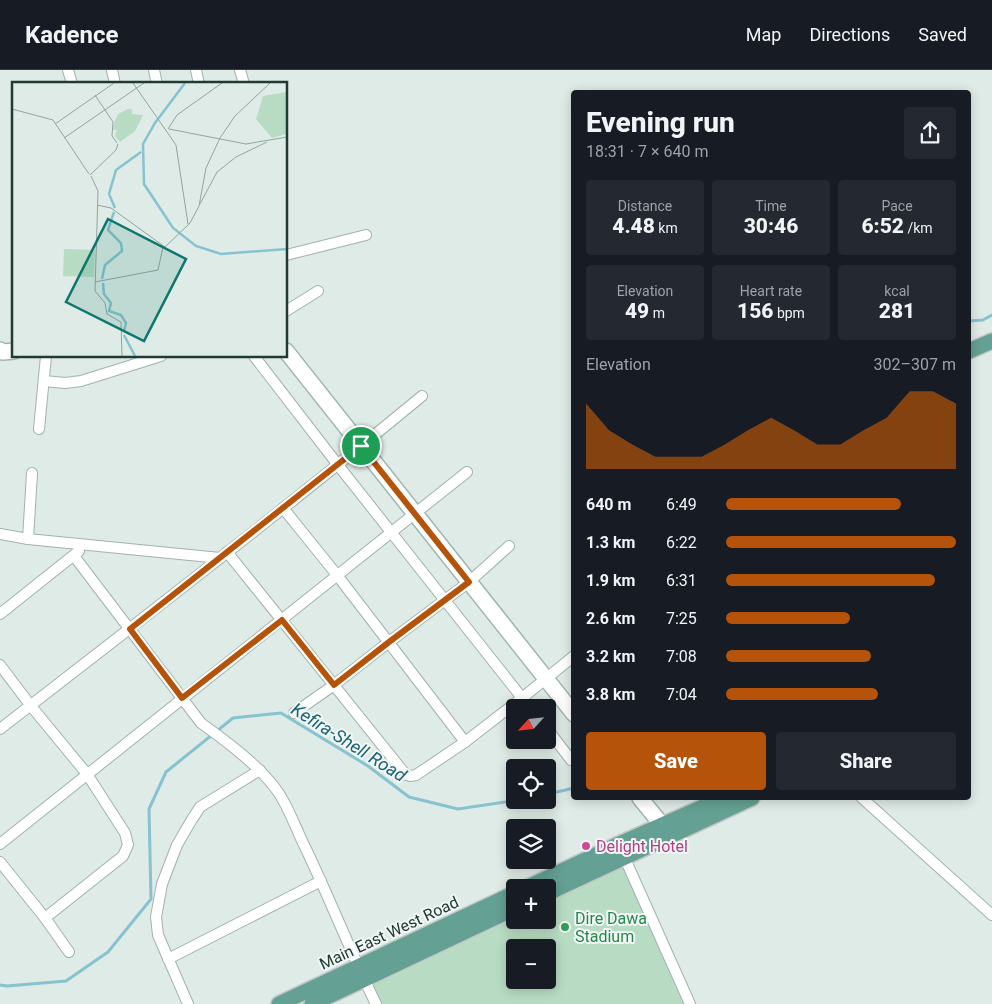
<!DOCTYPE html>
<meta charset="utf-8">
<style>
:root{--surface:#171b24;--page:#242831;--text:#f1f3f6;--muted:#9ea1a6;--line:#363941;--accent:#b45309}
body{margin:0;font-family:Roboto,sans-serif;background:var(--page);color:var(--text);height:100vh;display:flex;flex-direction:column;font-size:19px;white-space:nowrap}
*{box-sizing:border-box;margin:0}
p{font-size:16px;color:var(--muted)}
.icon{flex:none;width:28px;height:28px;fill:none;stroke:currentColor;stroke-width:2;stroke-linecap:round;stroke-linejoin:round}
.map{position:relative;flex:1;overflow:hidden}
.panel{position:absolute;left:571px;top:20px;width:400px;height:710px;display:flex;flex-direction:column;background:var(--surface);border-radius:5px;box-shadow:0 2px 12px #0003}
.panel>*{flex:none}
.needle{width:32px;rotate:243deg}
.tools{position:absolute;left:506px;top:629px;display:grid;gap:10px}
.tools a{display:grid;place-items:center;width:50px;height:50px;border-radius:5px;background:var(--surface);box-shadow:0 2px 12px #0003;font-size:25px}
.pin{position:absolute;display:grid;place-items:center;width:42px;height:42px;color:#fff;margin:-21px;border:2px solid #fff;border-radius:50%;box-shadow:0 1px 5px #0007}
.round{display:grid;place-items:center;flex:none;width:52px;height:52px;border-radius:5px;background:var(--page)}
.head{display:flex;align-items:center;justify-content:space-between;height:85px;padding:0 15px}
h1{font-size:28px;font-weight:800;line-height:38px}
.stats{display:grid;grid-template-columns:repeat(3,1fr);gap:8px;height:85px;padding:5px 15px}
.stats div{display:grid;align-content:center;border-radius:5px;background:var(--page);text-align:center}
.stats b{font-size:21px;font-weight:800}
.stats small{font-size:14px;font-weight:400}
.stats p{font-size:14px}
.chart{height:140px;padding:10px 15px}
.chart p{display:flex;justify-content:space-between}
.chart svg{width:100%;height:90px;margin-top:5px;fill:var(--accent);opacity:.7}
.action{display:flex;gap:10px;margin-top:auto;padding:10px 15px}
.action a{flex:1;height:58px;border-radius:5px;background:var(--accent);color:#fff;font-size:20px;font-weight:800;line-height:58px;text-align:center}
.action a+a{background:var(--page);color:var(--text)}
ul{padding:0 15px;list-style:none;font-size:16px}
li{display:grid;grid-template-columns:80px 60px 1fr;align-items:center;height:38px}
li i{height:12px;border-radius:6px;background:var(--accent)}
header{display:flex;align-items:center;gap:30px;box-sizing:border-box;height:70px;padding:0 25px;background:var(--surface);border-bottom:1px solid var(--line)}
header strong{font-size:24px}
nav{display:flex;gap:28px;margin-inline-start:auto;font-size:18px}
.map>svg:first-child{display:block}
.green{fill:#b8dcc3;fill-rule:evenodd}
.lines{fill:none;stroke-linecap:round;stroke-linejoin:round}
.stream{stroke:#87c2d0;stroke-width:3}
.street-casing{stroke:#a2b2ad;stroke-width:12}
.secondary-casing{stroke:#9eb6ae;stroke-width:18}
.primary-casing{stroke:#c1c8c6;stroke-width:18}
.street{stroke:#fff;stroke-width:10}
.secondary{stroke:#fff;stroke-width:15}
.primary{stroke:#64a093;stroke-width:15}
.route-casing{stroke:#fff;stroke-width:10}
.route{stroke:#b45309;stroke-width:6}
.hotel-dot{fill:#d1479c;stroke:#f0f7f4;stroke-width:2}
.leisure-dot{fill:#2e9e5b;stroke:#f0f7f4;stroke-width:2}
.labels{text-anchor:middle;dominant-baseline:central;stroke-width:4;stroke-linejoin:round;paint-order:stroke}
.hotel-label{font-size:16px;fill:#b23c85;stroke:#f0f7f4;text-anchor:start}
.leisure-label{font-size:16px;fill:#27864d;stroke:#f0f7f4;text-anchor:start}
.street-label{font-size:16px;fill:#203a34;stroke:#f0f7f4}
.water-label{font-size:18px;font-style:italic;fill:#1b6376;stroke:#f0f7f4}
.inset-river{fill:none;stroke:#87c2d0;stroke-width:2.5}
.inset-road{fill:none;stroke:#93a49f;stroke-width:1}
.view{fill:#0f766e;fill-opacity:0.15;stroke:#0f766e;stroke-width:2.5}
.inset-edge{fill:none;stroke:#203a34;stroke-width:2.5}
</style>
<header>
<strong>Kadence</strong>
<nav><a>Map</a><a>Directions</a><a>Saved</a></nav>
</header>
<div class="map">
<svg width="992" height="934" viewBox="0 0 992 934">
<rect width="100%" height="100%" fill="#dfebe6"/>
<!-- green -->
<path class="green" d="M 624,786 L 690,934 L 376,934 L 364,910 L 515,838 L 515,850 L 548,850 L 548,823 ZM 515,878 L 548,878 L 548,910 L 515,910 Z"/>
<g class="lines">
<!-- stream -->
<g class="stream">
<path d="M 969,251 L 983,250 L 992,245"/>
<path d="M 548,724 L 574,718"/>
<path d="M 0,915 L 7,916 L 66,911 L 108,882 L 151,829 L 149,739 L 166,702 L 233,648 L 281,643 L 368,696 L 409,727 L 458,739 L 519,730"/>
</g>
<!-- street casing -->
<g class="street-casing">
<g id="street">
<path d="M 68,0 L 72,14"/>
<path d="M 112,0 L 115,14"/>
<path d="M 154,0 L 157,14"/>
<path d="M 196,0 L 199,14"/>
<path d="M 240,0 L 244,14"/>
<path d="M 286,185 L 366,165"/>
<path d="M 286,241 L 318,221"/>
<path d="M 254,286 L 338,395 L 530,638"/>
<path d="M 44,311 L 65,313 L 81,311 L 161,286"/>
<path d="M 39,359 L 46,286"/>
<path d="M 283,438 L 337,505 L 465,672"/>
<path d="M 0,464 L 28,469 L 220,488"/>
<path d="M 28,469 L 32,403"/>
<path d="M 227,482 L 406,705 L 410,706 L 416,705 L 465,672 L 522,628 L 574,586"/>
<path d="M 74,486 L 201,653 C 226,671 261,697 278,722 C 289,738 296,759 305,777 C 330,829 351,883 376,934"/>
<path d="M 0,544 L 79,481"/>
<path d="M 0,595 L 31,636 L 87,704 L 125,763 L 128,775 L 123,786 L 45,848"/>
<path d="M 294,643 L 334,615 L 389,572 L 469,512 L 509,476"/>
<path d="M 0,659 C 142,549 284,440 422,326"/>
<path d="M 548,660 L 571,690 L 574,688"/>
<path d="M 862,728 L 992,845"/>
<path d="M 0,774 L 467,402"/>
<path d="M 622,782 L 690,934"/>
<path d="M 0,792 L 45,848 L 69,882"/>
<path d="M 168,889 L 321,811"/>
<path d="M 188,934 L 158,865 L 156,847 L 162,814 L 177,775 L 191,751 L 200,737 L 260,700"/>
</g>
</g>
<!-- secondary casing -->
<g class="secondary-casing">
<g id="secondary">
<path d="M 0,280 L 3,282 L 14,281"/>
<path d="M 286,281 L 574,644"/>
<path d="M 640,728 L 662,755 L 666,765"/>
</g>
</g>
<!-- primary casing -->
<g class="primary-casing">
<g id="primary">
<path d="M 969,281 L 992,271"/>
<path d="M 526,818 L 619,774 L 723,728"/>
<path d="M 548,823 L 752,728"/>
<path d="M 279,934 L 515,823"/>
<path d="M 312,934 L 515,838"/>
</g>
</g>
<!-- street -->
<use href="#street" class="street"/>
<!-- secondary -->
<use href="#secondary" class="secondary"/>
<!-- primary -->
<use href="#primary" class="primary"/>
</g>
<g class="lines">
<!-- route casing -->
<g class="route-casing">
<path id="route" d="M 361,376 L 469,512 L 389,572 L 334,615 L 282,550 L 182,628 L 130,559 Z"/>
</g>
<!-- route -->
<use href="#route" class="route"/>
</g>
<!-- markers -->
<circle class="hotel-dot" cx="586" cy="776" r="5"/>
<circle class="leisure-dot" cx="565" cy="857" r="5"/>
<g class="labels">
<!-- hotel labels -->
<g class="hotel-label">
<text x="596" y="776">Delight Hotel</text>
</g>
<!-- leisure labels -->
<g class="leisure-label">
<text x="575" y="848">Dire Dawa<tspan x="575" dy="18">Stadium</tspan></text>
</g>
<!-- street labels -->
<g class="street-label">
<text transform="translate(389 863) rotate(-25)">Main East West Road</text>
</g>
<!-- water labels -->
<g class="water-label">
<text transform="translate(349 672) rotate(32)">Kefira-Shell Road</text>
</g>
</g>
<!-- overview -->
<g transform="translate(12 12)">
<rect width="275" height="275" fill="#dfebe6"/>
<path d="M 275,10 L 275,52 L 260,56 L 244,37 L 251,14 ZM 116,27 L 120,27 L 120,32 L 131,33 L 123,49 L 108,60 L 103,54 L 105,48 L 101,48 L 102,41 L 106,32 ZM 52,167 L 83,168 L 82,195 L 51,194 Z" fill="#b8dcc3"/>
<path class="inset-river" d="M 173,1 L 143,41 L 131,62 L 132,102 L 161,146 L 184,164 L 209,172 L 275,167M 103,126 L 97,112 L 104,88 L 129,70M 90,197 L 93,183 L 110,169 L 109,161 L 96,148 L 102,130M 91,201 L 92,212 L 99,221 L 97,229 L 109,233 L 114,241 L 112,249M 112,253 L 123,274"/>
<path class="inset-road" d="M 121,1 L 164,63 L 176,142M 83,13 L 101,40 L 100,54 L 105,61M 0,27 L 41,38 L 77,92M 43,42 L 102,1M 156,47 L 165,33 L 210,1M 157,47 L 234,62 L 275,55M 52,56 L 132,1M 208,56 L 223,34 L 258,1M 78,93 L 104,68 L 106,62M 79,94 L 86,109 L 83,209 L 93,221 L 95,232 L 109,240 L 110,274M 188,122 L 205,90 L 224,75 L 255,60M 85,123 L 99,126 L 153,165 L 178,141 L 187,124 L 194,86 L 208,56M 83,200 L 146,188 L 151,165"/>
<path class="view" d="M 96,137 L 174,177 L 132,259 L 54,220 Z"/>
<rect width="275" height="275" class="inset-edge"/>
</g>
</svg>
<div class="tools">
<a><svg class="needle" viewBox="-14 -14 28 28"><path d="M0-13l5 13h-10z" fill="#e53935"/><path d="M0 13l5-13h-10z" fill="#9ea1a6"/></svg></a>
<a><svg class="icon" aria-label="locate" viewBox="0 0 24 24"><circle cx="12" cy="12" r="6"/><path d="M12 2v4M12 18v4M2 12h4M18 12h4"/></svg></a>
<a><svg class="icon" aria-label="layers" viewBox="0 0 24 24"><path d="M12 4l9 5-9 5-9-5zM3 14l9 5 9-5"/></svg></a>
<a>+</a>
<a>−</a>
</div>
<div class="pin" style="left:361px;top:376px;background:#1e9e55"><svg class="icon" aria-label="arrive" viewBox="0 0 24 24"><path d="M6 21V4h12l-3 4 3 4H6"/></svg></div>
<section class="panel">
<div class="head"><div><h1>Evening run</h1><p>18:31 · 7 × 640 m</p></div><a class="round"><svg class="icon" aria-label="share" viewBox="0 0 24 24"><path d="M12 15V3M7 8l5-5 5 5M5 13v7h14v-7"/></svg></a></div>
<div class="stats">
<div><p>Distance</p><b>4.48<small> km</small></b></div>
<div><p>Time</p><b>30:46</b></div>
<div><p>Pace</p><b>6:52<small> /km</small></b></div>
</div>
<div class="stats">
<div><p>Elevation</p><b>49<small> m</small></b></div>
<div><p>Heart rate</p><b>156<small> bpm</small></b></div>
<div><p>kcal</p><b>281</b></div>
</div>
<div class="chart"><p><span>Elevation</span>302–307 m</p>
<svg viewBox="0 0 160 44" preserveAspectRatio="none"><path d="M0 44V12L10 25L20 32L30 38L40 38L50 38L60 32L70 25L80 19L90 25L100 32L110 32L120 25L130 19L140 6L150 6L160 12V44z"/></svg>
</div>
<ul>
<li><b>640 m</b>6:49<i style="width:76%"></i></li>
<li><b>1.3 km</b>6:22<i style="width:100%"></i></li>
<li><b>1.9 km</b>6:31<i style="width:91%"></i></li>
<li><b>2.6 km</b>7:25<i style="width:54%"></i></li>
<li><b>3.2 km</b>7:08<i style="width:63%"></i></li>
<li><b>3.8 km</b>7:04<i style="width:66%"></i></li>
</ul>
<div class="action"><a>Save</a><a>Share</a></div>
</section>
</div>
